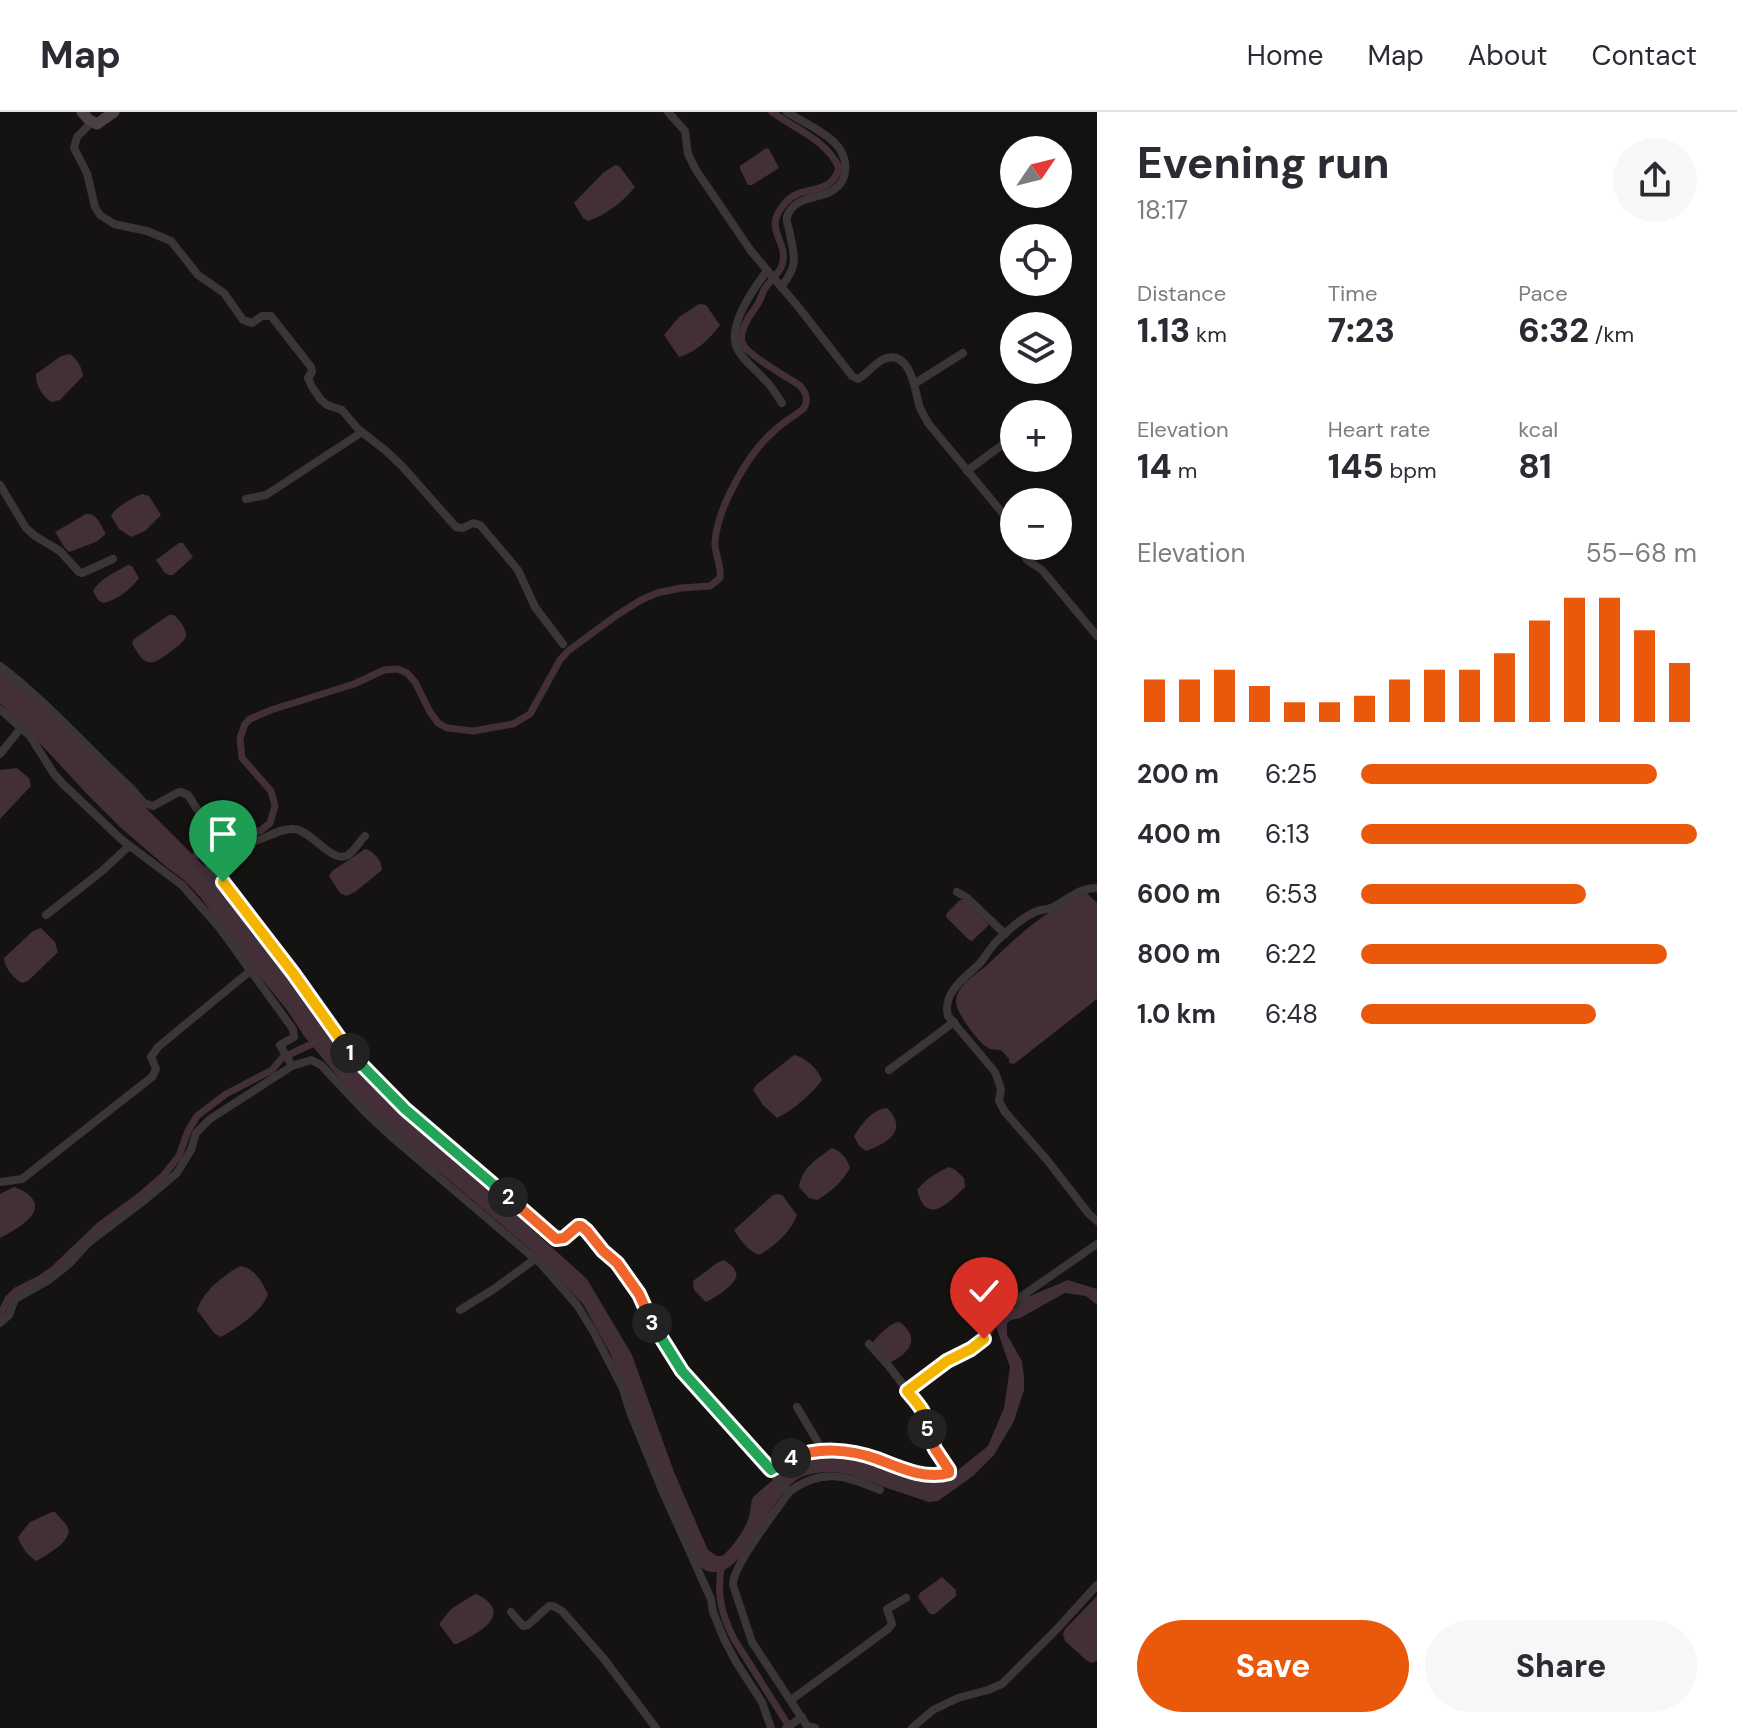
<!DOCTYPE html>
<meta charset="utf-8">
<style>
:root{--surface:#fff;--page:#f7f7f7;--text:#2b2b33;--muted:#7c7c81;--line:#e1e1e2;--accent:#ea580c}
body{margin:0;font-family:"DM Sans",sans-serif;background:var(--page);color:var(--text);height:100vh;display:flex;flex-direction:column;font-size:30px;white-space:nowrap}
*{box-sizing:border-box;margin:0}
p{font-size:26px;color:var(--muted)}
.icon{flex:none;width:44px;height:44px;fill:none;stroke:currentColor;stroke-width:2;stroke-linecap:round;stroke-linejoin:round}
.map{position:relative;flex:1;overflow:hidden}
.panel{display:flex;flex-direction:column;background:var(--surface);width:640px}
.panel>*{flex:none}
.needle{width:52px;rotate:55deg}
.tools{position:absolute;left:1000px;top:24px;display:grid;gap:16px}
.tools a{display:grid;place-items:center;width:72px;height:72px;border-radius:50%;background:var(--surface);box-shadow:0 4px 12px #0003;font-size:40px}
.pin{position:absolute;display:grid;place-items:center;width:68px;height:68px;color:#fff;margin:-82px -34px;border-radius:50% 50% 50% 0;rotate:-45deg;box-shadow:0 0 8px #0007}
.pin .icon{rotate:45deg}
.km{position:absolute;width:40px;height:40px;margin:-20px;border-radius:50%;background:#222;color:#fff;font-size:22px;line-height:40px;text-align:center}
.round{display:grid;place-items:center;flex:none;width:84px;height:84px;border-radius:42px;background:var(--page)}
.summary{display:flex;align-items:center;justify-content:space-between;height:136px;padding:0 40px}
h1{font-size:44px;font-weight:800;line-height:60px}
.metrics{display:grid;grid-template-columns:repeat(3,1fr);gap:12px;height:136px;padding:8px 40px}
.metrics div{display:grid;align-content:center}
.metrics b{font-size:34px;font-weight:800}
.metrics small{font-size:22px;font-weight:400}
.metrics p{font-size:22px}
.chart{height:224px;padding:16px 40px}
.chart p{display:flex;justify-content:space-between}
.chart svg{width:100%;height:144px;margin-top:8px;stroke:var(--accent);stroke-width:6}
.primary-button{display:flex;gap:16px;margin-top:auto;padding:16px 40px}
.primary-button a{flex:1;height:92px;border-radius:48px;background:var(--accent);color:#fff;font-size:32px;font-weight:800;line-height:92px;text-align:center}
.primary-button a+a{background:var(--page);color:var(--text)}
ul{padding:0 40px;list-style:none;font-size:26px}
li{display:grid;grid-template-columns:128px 96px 1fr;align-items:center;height:60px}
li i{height:20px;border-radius:10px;background:var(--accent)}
header{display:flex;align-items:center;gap:48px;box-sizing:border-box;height:112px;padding:0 40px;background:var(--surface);border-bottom:2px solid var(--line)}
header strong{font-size:38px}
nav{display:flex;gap:44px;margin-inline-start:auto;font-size:28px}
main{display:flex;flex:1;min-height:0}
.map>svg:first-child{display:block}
.water{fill:#422f38}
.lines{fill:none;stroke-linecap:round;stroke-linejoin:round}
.canal{stroke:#422f38;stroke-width:7}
.street{stroke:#3b3536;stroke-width:8}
.secondary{stroke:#494142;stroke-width:11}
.split-1-casing{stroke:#fff;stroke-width:16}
.split-2-casing{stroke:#fff;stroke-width:16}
.split-3-casing{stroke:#fff;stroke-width:16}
.split-4-casing{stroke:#fff;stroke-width:16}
.split-5-casing{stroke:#fff;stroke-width:16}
.split-6-casing{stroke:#fff;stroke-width:16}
.split-1{stroke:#f5b400;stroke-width:10}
.split-2{stroke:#22a559;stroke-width:10}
.split-3{stroke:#f0652b;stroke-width:10}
.split-4{stroke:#22a559;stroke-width:10}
.split-5{stroke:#f0652b;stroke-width:10}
.split-6{stroke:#f5b400;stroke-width:10}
</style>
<header>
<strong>Map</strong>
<nav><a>Home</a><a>Map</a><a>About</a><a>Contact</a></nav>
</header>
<main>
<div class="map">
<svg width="1097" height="1616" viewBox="0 0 1097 1616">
<rect width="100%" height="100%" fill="#141312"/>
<!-- water -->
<g class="water">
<path d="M 766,36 L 769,37 L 779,56 L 752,73 L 748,73 L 740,57 L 740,54 Z"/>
<path d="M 615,53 L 619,54 L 635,75 C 624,89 606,103 588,109 L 583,106 L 574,91 L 603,61 Z"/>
<path d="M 699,192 L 706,193 L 720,213 C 710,227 695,241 679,245 L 664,223 L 679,205 Z"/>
<path d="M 70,242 C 77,247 82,255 83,264 L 60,288 L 52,290 C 43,286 35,272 36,262 L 61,244 Z"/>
<path d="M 142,382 L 149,384 L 161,403 L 145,419 L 131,425 L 119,417 L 111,404 C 117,394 130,387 142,382 Z"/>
<path d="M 86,402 C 97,401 100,412 105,420 L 105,423 L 96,430 L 69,440 L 65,436 L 55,420 Z"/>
<path d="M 179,431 L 183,431 L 193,445 L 173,463 L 169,463 L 165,461 L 156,448 Z"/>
<path d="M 128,453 L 132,454 L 139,466 C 131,477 116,489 103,491 L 98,488 L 93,479 C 100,466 116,460 128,453 Z"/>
<path d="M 169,503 L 174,503 C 180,509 187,517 186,525 C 181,533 174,537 166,543 C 148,557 142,550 132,531 L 134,527 Z"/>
<path d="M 0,557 L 32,582 L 213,763 L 366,968 L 587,1167 L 632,1243 L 674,1360 L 708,1438 L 717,1444 L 722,1444 C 731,1438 746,1416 749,1405 C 751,1398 750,1393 753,1385 L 801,1344 L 856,1345 L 927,1367 L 953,1362 L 988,1334 L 1004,1296 L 1010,1255 L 995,1212 L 1025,1186 L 1068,1168 L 1097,1177 L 1097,1193 L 1086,1184 L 1065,1181 L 1020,1206 L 1011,1208 L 1007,1211 L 1007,1223 L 1022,1249 L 1024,1265 L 1024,1278 L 1014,1309 L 994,1343 L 973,1364 L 938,1389 L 928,1390 C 915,1385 901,1381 887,1376 C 857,1365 837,1354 804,1364 C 770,1375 745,1473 707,1459 C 697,1455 690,1438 685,1429 L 610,1241 L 583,1192 L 531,1138 L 443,1063 L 407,1036 L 357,988 L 304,924 L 287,898 L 243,844 L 201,786 L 184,768 L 164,753 L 120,715 L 85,680 L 49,641 L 0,591 Z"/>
<path d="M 17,656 L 29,666 L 31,674 L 0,707 L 0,658 Z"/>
<path d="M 365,737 C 374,739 382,749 382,758 L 355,780 L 346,784 L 340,781 L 329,764 L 332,759 Z"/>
<path d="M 1087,781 L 1097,791 L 1097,887 L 1014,952 L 1009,951 L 1009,947 L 1002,939 C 998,937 994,938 990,937 C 980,933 954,899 956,888 C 958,872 977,862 988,852 C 1017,825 1049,794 1087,781 Z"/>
<path d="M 960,788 L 965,788 L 989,813 L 972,829 L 969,828 L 946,805 L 947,801 Z"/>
<path d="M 41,816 L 55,830 L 58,840 L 28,869 L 22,871 C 14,867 4,855 4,846 L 33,819 Z"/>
<path d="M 794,943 C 805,945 818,957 822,968 C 812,982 793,998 777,1006 L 763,993 L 753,978 L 756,973 Z"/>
<path d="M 887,996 C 909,1018 888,1031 866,1039 L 859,1034 L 854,1024 C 862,1012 871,998 887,996 Z"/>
<path d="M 832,1036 C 841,1039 847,1046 850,1056 C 842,1070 831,1080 817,1088 L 809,1086 L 799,1075 C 802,1055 817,1047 832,1036 Z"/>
<path d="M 949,1055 L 954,1057 L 964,1066 L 965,1075 C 948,1091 927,1115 917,1078 C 926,1067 936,1061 949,1055 Z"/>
<path d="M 14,1075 C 21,1077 26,1080 31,1085 C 47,1102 13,1119 0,1126 L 0,1082 Z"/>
<path d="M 779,1082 L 783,1084 L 797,1103 C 790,1121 776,1133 759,1143 C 748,1139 740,1128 734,1118 L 773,1083 Z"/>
<path d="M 724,1148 C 742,1160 739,1167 724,1179 C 718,1183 713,1187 706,1190 L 694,1178 L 693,1169 L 717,1151 Z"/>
<path d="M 240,1154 C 255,1156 262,1170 268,1182 C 263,1199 236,1217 221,1225 L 214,1221 L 197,1198 C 203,1179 224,1163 240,1154 Z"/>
<path d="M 900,1210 C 920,1226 911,1240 891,1250 L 887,1249 L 872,1231 C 879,1223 889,1211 900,1210 Z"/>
<path d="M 52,1400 L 55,1400 C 59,1405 66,1411 68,1416 C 73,1429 46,1443 37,1449 C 28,1445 21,1434 18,1425 L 30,1410 Z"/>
<path d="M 942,1465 L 956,1478 L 956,1484 L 935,1502 L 930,1502 L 918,1485 L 920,1481 Z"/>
<path d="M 475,1482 C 482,1484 486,1487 491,1493 C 503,1510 470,1525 457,1532 L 454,1532 L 439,1512 L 451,1497 Z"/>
<path d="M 1097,1484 L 1097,1549 L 1092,1551 L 1086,1548 L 1065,1529 L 1063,1522 L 1065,1517 Z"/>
</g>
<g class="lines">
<!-- canal -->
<g class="canal">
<path d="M 189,751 C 207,732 210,714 241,716 C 248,716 254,719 260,719 L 270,711 L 275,694 L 271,679 L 242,646 L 240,626 L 245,612 L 250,607 L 271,598 L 354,572 L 384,558 L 398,557 L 407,561 L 415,570 L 430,600 L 438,611 L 447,616 L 473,619 L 513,612 L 530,602 L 560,548 L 568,539 L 617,503 L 641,488 L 657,481 L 681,476 L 710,474 L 720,466 C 722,453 714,442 715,429 C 718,395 748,341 774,319 C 783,310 795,304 804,296 C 809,287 806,280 799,273 C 788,266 750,244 744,234 C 742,231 741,226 742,222 C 744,209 753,200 759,190 C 761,186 762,182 764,178 C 769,169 779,163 782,153 C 790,127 760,119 786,90 C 803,71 830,86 839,56 C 827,28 795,17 772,0"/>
<path d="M 0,1203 L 8,1187 L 16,1179 L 40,1167 L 53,1158 L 100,1113 L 140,1084 L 163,1064 L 179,1044 L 188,1019 L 197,1004 L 226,982 L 272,958 L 282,946 L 318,929"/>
<path d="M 722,1452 C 716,1480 721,1502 734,1527 L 790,1616"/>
</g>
<!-- street -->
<g class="street">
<path d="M 668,0 L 685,19 L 688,42 L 696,58 L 751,139 L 800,197 L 852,264 L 858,267 C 868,262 874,251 884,247 C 910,237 915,277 919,293 C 921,299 925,305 928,311 L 1014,415"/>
<path d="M 92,10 L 77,25 L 74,36 L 87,61 L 95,95 L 100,103 L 114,112 L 147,119 L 171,129 L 198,163 L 224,181 L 243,208 L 252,211 L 262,204 L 271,204 L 311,255 L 312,260 L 308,266 L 312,275 L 321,288 L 327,293 L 342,298 L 358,317 L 385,338 L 402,354 L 456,415 L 463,416 L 473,411 L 480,413 L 518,458 L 535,495 L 563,532"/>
<path d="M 767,159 C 754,176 725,216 738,238 C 744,249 755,257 763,266 C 771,273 776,282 782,291"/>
<path d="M 781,175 C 800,151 794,145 789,117 C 788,114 786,109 787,105 C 793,86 813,87 828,81 C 850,71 850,46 834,30 C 820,17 803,10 787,0"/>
<path d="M 914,272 L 963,241"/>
<path d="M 967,359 L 1014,324"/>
<path d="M 0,373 L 26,416 L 35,424 L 60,439 L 79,460 L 82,461 L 113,447"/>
<path d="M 246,387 L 266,383 L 362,320"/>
<path d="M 1022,434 L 1023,441 L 1027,448 L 1042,458 L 1097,524"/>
<path d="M 0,554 C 48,590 88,637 132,677 L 144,691 L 153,694 L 177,681 L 181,680 L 188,683 L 222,736 L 208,748 L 209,755 C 238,789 266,824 293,860 C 316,891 335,926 361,954 C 419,1017 492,1065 552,1125 L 560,1127 L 581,1114 L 603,1139 L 617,1151 L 630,1168 L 654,1216 L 682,1259 L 789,1380 C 777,1398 732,1454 733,1473 L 752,1530 L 807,1614 L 815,1616"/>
<path d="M 0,597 L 30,624 L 54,662 L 63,672 L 122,728 L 182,773 L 218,814 L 293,917 L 294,925 L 280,933 L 292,954 L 311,948 L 321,953 L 366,1001 L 394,1027 L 541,1152 L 577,1193 L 593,1219 L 623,1277 L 630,1300 L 662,1378 L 711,1487 L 713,1500 L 724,1527 L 736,1550 L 762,1590 L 771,1616"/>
<path d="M 0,642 L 21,616"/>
<path d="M 222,736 C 234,731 246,731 258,728 C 270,724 282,716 294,717 C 311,718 333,753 348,743 C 355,738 360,729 365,724"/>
<path d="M 1097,776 C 1078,776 1069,787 1053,795 C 1047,798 1041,797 1035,800 C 1022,806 1007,819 996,830 C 989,837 985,847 977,854 C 963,867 942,882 948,904 L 995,960 L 1001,977 L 999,989 L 1005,1000 L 1047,1048 L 1089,1102 L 1097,1109"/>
<path d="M 957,780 L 966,785 L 1005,822"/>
<path d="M 46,803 L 102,759 L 129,734"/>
<path d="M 889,958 L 954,910"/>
<path d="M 1,1070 L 22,1067 L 152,965 L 156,957 L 151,945 L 158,935 L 250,859"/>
<path d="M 460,1198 L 494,1177 L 535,1147"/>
<path d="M 0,1211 L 9,1203 L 15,1187 L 49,1168 L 69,1152 L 88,1131 L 146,1087 L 177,1061 L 191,1038 L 196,1021 L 210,1007 L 292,954"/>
<path d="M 907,1279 L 947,1249 L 971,1237 L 984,1227 L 996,1207 L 1009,1193 L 1097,1132"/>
<path d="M 797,1295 L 820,1334 L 821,1339"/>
<path d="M 771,1358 L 803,1341 L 816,1338 L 845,1340 L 863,1343 L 920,1362 L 931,1363 L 949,1361 L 949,1358 C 941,1349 931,1333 928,1321 C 926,1313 927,1307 924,1300 L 888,1253 L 869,1232"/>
<path d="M 789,1380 C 822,1355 846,1364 880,1378"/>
<path d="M 511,1500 L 523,1514 L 528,1513 L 549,1494 L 553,1494 L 562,1499 L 604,1547 L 656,1616"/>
<path d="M 791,1588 L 888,1517 L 892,1512 L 887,1497 L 906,1486"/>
<path d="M 786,1616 L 802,1605"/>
<path d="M 912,1616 L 933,1598 L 958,1586 L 988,1578 L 1002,1572 L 1057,1517 L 1097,1473"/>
</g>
<!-- secondary -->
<path class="secondary" d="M 82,0 L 89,8 L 97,12 L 114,0"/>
</g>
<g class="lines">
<!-- split-1 casing -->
<g class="split-1-casing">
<path id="split-1" d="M 223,770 L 293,861 L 350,941"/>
</g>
<!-- split-2 casing -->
<g class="split-2-casing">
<path id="split-2" d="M 350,941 L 405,997 L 508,1085"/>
</g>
<!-- split-3 casing -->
<g class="split-3-casing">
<path id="split-3" d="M 508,1085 L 556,1127 L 564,1126 L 578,1114 L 581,1114 L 587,1119 L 603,1139 L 617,1151 L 639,1182 L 652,1211"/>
</g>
<!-- split-4 casing -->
<g class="split-4-casing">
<path id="split-4" d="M 652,1211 L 682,1259 L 771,1358 L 791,1346"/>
</g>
<!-- split-5 casing -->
<g class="split-5-casing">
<path id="split-5" d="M 791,1346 C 818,1335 849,1337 877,1347 C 900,1356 925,1368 949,1361 L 949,1358 L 935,1337 L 927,1317"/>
</g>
<!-- split-6 casing -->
<g class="split-6-casing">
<path id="split-6" d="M 927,1317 C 927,1300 917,1291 907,1279 L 947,1249 L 971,1237 L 984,1227"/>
</g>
<!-- split-1 -->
<use href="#split-1" class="split-1"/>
<!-- split-2 -->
<use href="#split-2" class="split-2"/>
<!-- split-3 -->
<use href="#split-3" class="split-3"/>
<!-- split-4 -->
<use href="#split-4" class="split-4"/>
<!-- split-5 -->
<use href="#split-5" class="split-5"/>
<!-- split-6 -->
<use href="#split-6" class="split-6"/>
</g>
</svg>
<div class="tools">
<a><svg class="needle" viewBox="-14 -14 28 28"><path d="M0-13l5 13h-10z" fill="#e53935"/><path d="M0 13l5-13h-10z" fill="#7c7c81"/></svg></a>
<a><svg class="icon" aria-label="locate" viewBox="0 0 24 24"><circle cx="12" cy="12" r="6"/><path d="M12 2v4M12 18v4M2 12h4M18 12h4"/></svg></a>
<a><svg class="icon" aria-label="layers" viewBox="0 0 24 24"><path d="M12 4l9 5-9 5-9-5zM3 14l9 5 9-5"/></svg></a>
<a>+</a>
<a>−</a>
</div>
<div class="pin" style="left:223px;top:770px;background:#1e9e55"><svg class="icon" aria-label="arrive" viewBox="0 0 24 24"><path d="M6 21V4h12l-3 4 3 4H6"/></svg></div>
<div class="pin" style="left:984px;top:1227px;background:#d93025"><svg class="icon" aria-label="check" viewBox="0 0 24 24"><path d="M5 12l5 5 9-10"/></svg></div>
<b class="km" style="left:350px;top:941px">1</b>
<b class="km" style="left:508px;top:1085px">2</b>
<b class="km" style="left:652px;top:1211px">3</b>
<b class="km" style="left:791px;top:1346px">4</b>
<b class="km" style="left:927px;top:1317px">5</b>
</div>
<section class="panel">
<div class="summary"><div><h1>Evening run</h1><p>18:17</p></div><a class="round"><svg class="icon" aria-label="share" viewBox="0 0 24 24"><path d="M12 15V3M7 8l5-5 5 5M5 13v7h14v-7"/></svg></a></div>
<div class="metrics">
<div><p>Distance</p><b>1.13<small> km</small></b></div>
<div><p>Time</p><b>7:23</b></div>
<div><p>Pace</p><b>6:32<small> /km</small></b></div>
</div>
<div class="metrics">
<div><p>Elevation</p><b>14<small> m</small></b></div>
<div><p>Heart rate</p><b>145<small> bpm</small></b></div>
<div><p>kcal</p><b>81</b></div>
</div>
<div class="chart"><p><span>Elevation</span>55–68 m</p>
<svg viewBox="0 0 160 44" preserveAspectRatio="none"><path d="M5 44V31M15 44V31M25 44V28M35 44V33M45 44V38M55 44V38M65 44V36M75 44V31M85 44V28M95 44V28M105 44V23M115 44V13M125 44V6M135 44V6M145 44V16M155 44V26"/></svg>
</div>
<ul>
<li><b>200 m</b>6:25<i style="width:88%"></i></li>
<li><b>400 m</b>6:13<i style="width:100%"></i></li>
<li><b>600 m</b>6:53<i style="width:67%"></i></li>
<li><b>800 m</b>6:22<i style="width:91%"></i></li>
<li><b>1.0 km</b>6:48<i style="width:70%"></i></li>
</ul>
<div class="primary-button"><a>Save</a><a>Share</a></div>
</section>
</main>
